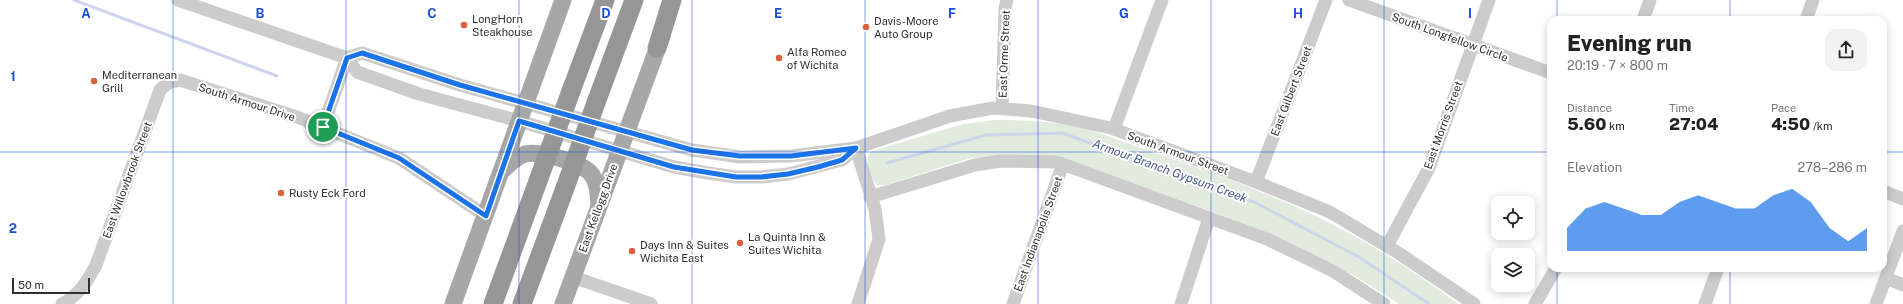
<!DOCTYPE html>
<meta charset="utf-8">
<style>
:root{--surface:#fff;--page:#f2f2f2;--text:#222;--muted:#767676;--accent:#1a73e8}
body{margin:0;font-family:"Public Sans",sans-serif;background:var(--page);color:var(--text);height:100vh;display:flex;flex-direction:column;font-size:15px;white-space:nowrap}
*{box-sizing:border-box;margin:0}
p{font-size:13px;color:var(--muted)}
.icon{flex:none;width:22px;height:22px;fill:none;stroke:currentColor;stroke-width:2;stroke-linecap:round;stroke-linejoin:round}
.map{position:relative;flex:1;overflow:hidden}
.panel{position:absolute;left:1547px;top:16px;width:340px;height:256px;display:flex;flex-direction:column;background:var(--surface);border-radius:12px;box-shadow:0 2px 10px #0003}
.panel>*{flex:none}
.buttons{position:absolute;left:1491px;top:196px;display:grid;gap:8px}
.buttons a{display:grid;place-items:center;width:44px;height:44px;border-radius:8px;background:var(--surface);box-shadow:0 2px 10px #0003;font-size:20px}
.scale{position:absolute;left:12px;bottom:10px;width:78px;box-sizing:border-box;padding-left:4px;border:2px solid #2f2f2f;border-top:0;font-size:11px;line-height:14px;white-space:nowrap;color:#2f2f2f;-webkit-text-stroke:3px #fff;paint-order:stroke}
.pin{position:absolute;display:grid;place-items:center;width:34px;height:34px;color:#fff;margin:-17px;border:2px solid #fff;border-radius:50%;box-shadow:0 1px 4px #0007}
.round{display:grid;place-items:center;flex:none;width:42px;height:42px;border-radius:12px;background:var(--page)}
.summary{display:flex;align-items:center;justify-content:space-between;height:68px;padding:0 20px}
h1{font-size:22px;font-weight:800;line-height:30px}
.figures{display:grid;grid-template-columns:repeat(3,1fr);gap:6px;height:68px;padding:4px 20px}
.figures div{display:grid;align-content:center}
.figures b{font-size:17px;font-weight:800}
.figures small{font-size:11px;font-weight:400}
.figures p{font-size:11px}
.chart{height:112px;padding:8px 20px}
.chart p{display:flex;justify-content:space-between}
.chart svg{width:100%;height:72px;margin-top:4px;fill:var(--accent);opacity:.7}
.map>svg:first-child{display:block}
.green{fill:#e1ecde}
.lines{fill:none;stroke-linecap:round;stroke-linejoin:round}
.stream{stroke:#ccd5ea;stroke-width:3}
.minor{stroke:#ccc;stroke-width:13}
.major{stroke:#a7a7a7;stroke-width:17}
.highway{stroke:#969696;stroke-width:19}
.highway-bridge{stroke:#969696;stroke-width:19}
.route-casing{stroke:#fff;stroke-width:8}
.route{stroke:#1a73e8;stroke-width:5}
.grid{fill:none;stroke:#1d4ed8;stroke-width:1;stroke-opacity:0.55}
.poi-dot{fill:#db613d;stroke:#fff;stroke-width:1.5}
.labels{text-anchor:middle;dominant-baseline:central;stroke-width:4;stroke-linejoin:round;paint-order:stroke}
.poi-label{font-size:11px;fill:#2f2f2f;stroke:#fff;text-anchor:start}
.street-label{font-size:11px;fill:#2f2f2f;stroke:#fff}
.water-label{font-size:12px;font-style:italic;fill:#42598d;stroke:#fff}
.grid-label{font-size:13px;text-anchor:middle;font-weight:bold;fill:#1d4ed8;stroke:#fff;stroke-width:4;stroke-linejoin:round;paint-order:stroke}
</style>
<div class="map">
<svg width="1903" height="304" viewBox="0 0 1903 304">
<rect width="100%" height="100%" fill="#fff"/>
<!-- green -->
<path class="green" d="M 995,120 C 1029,120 1061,122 1094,131 C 1158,155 1224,175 1287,203 C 1348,229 1405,264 1458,304 L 1399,304 L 1355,276 L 1277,237 L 1214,212 L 1080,165 L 1053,157 L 1031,155 L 971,158 L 885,185 L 877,185 C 870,176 863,159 872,151 L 963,124 Z"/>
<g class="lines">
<!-- stream -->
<g class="stream">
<path d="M 74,0 L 277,76"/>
<path d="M 887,163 L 986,135 L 1062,133 L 1254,202 L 1359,257 L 1429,304"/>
</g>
<!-- minor -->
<g class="minor">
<path d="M 178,0 L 347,58 L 362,53 L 460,85 L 692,150 L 740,157 L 791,156 L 856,148 L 950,116 L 993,108 L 1031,111 L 1111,128 L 1256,182 L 1330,212 L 1400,254 L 1474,304"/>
<path d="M 1349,0 L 1551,73"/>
<path d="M 1643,20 L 1650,0"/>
<path d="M 1806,20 L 1813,0"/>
<path d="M 347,58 L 357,72 L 419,94 L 519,121 L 674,167 L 708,173 L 736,177 L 761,177 L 788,174 L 842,160 L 856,148"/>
<path d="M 1002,108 L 1005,8 L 1007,0"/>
<path d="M 323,127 L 347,58"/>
<path d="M 1114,129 L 1162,0"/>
<path d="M 856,148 L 875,209 L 879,239 L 858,304"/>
<path d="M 1256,182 L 1326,0"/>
<path d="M 1883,191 L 1903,199"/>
<path d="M 870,197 L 975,165 L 1001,161 L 1057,162 L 1267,239 L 1333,271 L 1384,304"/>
<path d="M 1387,246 L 1429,168 L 1489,0"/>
<path d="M 573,277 L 651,304"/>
<path d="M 1886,278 L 1903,285"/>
<path d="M 62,304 C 79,295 87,282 96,265 L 160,90 L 168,83 L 180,80 L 297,117 L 399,158 L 486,216"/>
<path d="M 1013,304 L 1063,164"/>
<path d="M 1181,304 L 1209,218"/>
<path d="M 1535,304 L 1556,268"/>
<path d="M 1705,304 L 1718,268"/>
<path d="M 1876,304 L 1903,231"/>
</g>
<!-- major -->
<g class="major">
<path d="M 503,170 C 510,163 516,157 525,154 C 539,150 584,163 592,175 C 598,184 598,194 599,205"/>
<path d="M 453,304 L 563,0"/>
<path d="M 563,304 L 662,36"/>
</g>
<!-- highway -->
<g class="highway">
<path d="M 657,48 L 672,0"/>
<path d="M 571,91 L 605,0"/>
<path d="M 597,100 L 634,0"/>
<path d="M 493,304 L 538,181"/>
<path d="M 522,304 L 565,188"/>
</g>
<!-- highway-bridge -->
<g class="highway-bridge">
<path d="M 538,181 L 571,91"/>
<path d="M 565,188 L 597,100"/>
</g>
</g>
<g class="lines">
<!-- route casing -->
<g class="route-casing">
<path id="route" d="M 362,53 L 460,85 L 692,150 L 740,156 L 791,156 L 856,148 L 842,160 L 818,167 L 788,174 L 761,177 L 736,177 L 674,167 L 519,121 L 486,216 L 399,158 L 323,127 L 347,58 Z"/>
</g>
<!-- route -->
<use href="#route" class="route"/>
</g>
<!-- grid -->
<path class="grid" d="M 173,0 L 173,304M 346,0 L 346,304M 519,0 L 519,304M 692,0 L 692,304M 865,0 L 865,304M 1038,0 L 1038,304M 1211,0 L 1211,304M 1384,0 L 1384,304M 1557,0 L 1557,20M 1730,0 L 1730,20M 0,152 L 1551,152M 1883,152 L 1903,152M 1557,268 L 1557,304M 1730,268 L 1730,304"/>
<!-- markers -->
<g class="poi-dot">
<circle cx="464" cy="25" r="4"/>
<circle cx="866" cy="27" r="4"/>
<circle cx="779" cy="58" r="4"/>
<circle cx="94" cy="81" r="4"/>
<circle cx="281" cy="193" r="4"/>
<circle cx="740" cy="243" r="4"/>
<circle cx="632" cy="251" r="4"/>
</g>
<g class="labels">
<!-- poi labels -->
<g class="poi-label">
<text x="472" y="19">LongHorn<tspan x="472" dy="13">Steakhouse</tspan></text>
<text x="874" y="21">Davis-Moore<tspan x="874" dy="13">Auto Group</tspan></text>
<text x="787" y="52">Alfa Romeo<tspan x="787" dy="13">of Wichita</tspan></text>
<text x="102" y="75">Mediterranean<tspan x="102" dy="13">Grill</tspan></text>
<text x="289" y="193">Rusty Eck Ford</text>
<text x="748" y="237">La Quinta Inn &amp;<tspan x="748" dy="13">Suites Wichita</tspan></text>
<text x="640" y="245">Days Inn &amp; Suites<tspan x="640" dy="13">Wichita East</tspan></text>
</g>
<!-- street labels -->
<g class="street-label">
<text transform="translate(1450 37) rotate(20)">South Longfellow Circle</text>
<text transform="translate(1004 54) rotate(-88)">East Orme Street</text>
<text transform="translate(1291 91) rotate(-69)">East Gilbert Street</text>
<text transform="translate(247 102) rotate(18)">South Armour Drive</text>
<text transform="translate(1443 125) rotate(-70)">East Morris Street</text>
<text transform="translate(1178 153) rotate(20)">South Armour Street</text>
<text transform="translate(127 180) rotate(-70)">East Willowbrook Street</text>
<text transform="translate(598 208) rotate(-70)">East Kellogg Drive</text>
<text transform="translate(1038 234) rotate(-70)">East Indianapolis Street</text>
</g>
<!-- water labels -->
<g class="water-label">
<text transform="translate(1170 171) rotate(20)">Armour Branch Gypsum Creek</text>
</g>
</g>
<g class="grid-label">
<text x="86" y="18">A</text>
<text x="260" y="18">B</text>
<text x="432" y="18">C</text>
<text x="606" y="18">D</text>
<text x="778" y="18">E</text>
<text x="952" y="18">F</text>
<text x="1124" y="18">G</text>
<text x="1298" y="18">H</text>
<text x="1470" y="18">I</text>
<text x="13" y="81">1</text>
<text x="13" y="233">2</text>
</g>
</svg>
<div class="buttons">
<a><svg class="icon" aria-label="locate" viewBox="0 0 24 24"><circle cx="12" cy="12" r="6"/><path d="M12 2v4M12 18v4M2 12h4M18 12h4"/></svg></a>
<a><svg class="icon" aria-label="layers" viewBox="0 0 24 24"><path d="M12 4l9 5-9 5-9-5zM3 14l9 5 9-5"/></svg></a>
</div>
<div class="scale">50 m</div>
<div class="pin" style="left:323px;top:127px;background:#1e9e55"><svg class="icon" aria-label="arrive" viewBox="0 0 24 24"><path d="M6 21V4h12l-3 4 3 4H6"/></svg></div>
<section class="panel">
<div class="summary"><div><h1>Evening run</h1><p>20:19 · 7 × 800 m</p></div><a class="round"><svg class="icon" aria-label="share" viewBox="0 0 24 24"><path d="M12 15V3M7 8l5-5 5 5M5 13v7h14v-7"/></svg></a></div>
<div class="figures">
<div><p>Distance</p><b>5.60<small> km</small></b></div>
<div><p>Time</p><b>27:04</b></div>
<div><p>Pace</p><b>4:50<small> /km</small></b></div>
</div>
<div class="chart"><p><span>Elevation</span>278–286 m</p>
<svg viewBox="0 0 160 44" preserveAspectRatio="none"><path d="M0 44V30L10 18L20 14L30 18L40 22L50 22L60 14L70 10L80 14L90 18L100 18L110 10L120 6L130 14L140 30L150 38L160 30V44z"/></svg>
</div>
</section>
</div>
